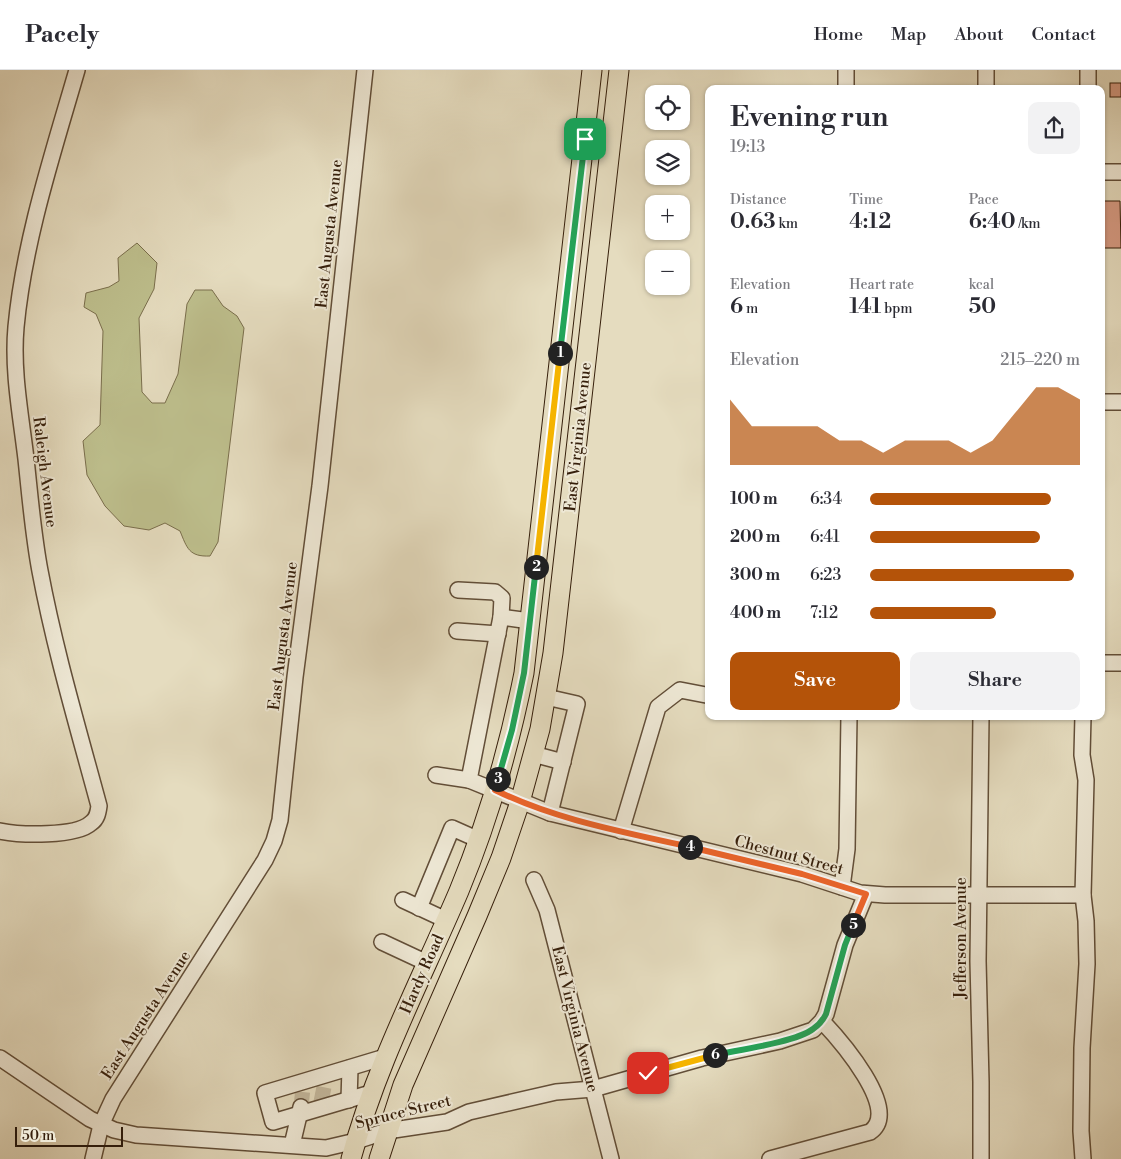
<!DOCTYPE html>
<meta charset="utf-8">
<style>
:root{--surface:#fff;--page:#f2f2f3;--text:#2b2b33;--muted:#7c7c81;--line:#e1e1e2;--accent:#b45309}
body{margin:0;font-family:"Libre Bodoni",serif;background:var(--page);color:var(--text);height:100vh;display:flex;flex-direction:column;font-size:19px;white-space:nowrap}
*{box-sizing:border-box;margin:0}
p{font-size:16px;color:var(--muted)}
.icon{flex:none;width:28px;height:28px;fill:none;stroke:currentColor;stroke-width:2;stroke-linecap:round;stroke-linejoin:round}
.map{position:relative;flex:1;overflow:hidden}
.drawer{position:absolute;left:705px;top:15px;width:400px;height:635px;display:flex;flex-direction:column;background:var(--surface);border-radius:10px;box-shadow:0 1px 4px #0004}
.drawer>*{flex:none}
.controls{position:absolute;left:645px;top:15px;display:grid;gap:10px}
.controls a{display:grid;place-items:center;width:45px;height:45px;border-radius:10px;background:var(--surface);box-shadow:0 1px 4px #0004;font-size:25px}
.scale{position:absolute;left:15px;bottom:12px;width:108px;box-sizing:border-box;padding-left:5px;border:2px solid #361f0b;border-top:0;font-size:14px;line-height:18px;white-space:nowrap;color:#361f0b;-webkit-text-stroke:4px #eee8d5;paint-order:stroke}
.pin{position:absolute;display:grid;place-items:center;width:42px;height:42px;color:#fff;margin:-21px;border-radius:10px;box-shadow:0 2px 8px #0006}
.km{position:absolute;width:25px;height:25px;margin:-12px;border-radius:50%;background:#222;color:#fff;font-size:14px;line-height:25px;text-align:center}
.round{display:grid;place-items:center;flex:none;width:52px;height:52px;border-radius:10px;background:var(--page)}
.headline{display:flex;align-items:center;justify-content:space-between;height:85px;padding:0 25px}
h1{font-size:28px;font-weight:600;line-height:38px}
.metrics{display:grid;grid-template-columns:repeat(3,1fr);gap:8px;height:85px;padding:5px 25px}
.metrics div{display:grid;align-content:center}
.metrics b{font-size:21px;font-weight:600}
.metrics small{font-size:14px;font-weight:400}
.metrics p{font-size:14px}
.chart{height:140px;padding:10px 25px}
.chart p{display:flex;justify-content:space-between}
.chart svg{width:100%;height:90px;margin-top:5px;fill:var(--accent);opacity:.7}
.action{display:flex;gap:10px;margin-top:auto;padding:10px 25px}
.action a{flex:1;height:58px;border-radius:10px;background:var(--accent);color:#fff;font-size:20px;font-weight:600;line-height:58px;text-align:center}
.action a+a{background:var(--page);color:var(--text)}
ul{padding:0 25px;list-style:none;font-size:16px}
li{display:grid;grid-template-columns:80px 60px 1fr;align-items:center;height:38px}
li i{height:12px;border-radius:6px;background:var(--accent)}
header{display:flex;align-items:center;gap:30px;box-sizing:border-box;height:70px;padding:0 25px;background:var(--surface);border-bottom:1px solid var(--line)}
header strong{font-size:24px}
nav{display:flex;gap:28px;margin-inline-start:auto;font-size:18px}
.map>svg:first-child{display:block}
.green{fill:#bdbe8c;stroke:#7a6e4c}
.building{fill:#d69b83;stroke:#361f0b}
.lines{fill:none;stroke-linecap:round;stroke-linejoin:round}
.minor-tunnel{stroke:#c2b69b;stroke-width:15;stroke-dasharray:15 8;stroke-linecap:butt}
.minor-casing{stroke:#624e38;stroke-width:18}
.major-casing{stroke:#361f0b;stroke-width:21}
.minor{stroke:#eee8d5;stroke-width:15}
.major{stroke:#e5dcbf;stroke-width:19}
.split-1-casing{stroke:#fff;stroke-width:10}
.split-2-casing{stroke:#fff;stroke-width:10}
.split-3-casing{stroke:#fff;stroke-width:10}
.split-4-casing{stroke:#fff;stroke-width:10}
.split-5-casing{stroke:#fff;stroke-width:10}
.split-6-casing{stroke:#fff;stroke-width:10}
.split-7-casing{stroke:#fff;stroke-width:10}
.split-1{stroke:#22a559;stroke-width:6}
.split-2{stroke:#f5b400;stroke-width:6}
.split-3{stroke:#22a559;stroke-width:6}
.split-4{stroke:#f0652b;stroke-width:6}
.split-5{stroke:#f0652b;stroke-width:6}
.split-6{stroke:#22a559;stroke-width:6}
.split-7{stroke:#f5b400;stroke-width:6}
.labels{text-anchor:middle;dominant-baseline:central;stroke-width:4;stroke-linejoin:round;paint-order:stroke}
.street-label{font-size:16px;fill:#361f0b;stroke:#eee8d5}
</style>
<header>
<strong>Pacely</strong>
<nav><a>Home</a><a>Map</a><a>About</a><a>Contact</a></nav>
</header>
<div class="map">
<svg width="1121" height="1089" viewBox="0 0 1121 1089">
<rect width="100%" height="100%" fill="#e5dcbf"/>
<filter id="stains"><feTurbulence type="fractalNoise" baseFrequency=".004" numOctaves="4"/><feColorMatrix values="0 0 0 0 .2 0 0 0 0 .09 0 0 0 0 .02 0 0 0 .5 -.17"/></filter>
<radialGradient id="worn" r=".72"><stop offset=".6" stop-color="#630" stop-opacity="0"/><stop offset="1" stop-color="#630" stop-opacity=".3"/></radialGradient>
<!-- green -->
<path class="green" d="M 137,173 L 157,193 L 154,219 L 139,248 L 142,322 L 152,333 L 165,333 L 178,304 L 187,234 L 195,220 L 212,220 L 223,236 L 237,246 L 244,258 L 218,472 L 210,486 C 189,487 187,478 180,461 L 165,453 L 149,460 L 124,456 L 105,436 L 87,405 L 83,371 L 100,355 L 103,261 L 96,244 L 84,237 L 86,223 L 109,217 L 119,211 L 118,188 Z"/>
<!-- building -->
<g class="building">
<rect x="1110" y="13" width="11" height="14"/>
<path d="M 1101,131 L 1120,131 L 1121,178 L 1101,178 Z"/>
</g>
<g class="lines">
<!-- minor-tunnel -->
<g class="minor-tunnel">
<path d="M 321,1032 L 325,1012"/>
<path d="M 301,1037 L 303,1018"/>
</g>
<!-- minor casing -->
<g class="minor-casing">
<g id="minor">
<path d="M 846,0 L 846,19"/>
<path d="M 986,19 L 986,0"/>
<path d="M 1088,19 L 1088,0"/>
<path d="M 1101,102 L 1121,102"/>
<path d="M 1101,332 L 1121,332"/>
<path d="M 458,520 L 495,522 L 502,528 L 501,547"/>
<path d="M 530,551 L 501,547 L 469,710 L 550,743 L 802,804 L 860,823 L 885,825 L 1083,825"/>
<path d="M 457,561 L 498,564"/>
<path d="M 1101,593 L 1121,593"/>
<path d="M 546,627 L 577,634 L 550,743"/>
<path d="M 981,646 L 978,891 L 981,1012 L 981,1089"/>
<path d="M 1083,646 L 1082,685 L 1086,710 L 1083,825 L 1086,851 L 1087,894 L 1082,978 L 1081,1061 L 1083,1089"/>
<path d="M 533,684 L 563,692"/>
<path d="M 436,705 L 469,710"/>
<path d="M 0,761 C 20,765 76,767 91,753 C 97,749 98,743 99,736 C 78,658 55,581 40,501 C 33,464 30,426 26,389 C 21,346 12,301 16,257 C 24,171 53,83 77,0"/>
<path d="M 621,761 L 658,637 L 680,620 L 706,625"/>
<path d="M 534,810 L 547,840 L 611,1089"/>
<path d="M 842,817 L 847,779 L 849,646"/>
<path d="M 403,830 L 446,850"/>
<path d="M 419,838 L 452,758 L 479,770"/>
<path d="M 382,872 L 427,893"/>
<path d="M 0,988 L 90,1049 L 114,1060 L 136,1065 L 326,1078 L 356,1071 L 387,1061 L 447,1052 L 469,1042 L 556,1022 L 593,1019 L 702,988 L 780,971 L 813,960 L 822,951 L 826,944 L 845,875 L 866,824"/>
<path d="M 371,1023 L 273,1052 L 265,1023 L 385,987"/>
<path d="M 349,1030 L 350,998"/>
<path d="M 292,1075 L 301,1037"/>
<path d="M 93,1089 L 101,1055 L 113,1029 L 265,790 L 274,771 L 280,750 L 295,607 L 320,416 L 365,0"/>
<path d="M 770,1089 L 870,1062 C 902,1040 839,969 822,951"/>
</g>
</g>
<!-- major casing -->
<g class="major-casing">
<g id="major">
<path d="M 351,1089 C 376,995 421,910 459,821 C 488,751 509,678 524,603 L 592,0"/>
<path d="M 379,1089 L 403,1015 L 477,846 L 501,788 L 520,732 L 540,659 L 553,583 L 619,0"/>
</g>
</g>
<!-- minor -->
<use href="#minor" class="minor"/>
<!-- major -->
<use href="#major" class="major"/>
</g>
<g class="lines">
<!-- split-1 casing -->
<g class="split-1-casing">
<path id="split-1" d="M 560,283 L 585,69"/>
</g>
<!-- split-2 casing -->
<g class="split-2-casing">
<path id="split-2" d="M 536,497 L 560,283"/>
</g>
<!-- split-3 casing -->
<g class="split-3-casing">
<path id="split-3" d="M 498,709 L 512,660 L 524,603 L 536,497"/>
</g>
<!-- split-4 casing -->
<g class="split-4-casing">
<path id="split-4" d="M 498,709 L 495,720 C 556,750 624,762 690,777"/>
</g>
<!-- split-5 casing -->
<g class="split-5-casing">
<path id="split-5" d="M 690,777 L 802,804 L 866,824 L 853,855"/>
</g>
<!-- split-6 casing -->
<g class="split-6-casing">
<path id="split-6" d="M 715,985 C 738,980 796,972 813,959 C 819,955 823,950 826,944 L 845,875 L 853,855"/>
</g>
<!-- split-7 casing -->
<g class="split-7-casing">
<path id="split-7" d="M 648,1003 L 715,985"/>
</g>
<!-- split-1 -->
<use href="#split-1" class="split-1"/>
<!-- split-2 -->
<use href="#split-2" class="split-2"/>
<!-- split-3 -->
<use href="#split-3" class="split-3"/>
<!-- split-4 -->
<use href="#split-4" class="split-4"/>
<!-- split-5 -->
<use href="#split-5" class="split-5"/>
<!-- split-6 -->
<use href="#split-6" class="split-6"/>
<!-- split-7 -->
<use href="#split-7" class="split-7"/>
</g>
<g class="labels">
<!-- street labels -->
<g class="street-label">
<text transform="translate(329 164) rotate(-84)">East Augusta Avenue</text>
<text transform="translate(578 367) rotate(-84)">East Virginia Avenue</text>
<text transform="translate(45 402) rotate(83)">Raleigh Avenue</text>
<text transform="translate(283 566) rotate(-83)">East Augusta Avenue</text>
<text transform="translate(789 785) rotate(15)">Chestnut Street</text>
<text transform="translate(961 868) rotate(-90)">Jefferson Avenue</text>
<text transform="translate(422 904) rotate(-66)">Hardy Road</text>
<text transform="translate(146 945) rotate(-57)">East Augusta Avenue</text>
<text transform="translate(575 949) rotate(76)">East Virginia Avenue</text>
<text transform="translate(403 1042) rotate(-14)">Spruce Street</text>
</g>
</g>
<rect width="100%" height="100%" filter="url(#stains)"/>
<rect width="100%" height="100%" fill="url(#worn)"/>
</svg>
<div class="controls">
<a><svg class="icon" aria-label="locate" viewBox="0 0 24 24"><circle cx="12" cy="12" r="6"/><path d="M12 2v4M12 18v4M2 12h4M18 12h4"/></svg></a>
<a><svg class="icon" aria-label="layers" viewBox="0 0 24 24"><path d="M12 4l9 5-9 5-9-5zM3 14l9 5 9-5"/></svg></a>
<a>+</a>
<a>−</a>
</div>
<div class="scale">50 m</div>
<div class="pin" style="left:585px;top:69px;background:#1e9e55"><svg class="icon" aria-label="arrive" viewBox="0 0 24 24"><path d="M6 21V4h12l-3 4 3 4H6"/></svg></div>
<div class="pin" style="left:648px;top:1003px;background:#d93025"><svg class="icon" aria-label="check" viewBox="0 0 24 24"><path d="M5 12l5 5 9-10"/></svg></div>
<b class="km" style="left:560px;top:283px">1</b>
<b class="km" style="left:536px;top:497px">2</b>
<b class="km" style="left:498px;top:709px">3</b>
<b class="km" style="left:690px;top:777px">4</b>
<b class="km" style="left:853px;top:855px">5</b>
<b class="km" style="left:715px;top:985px">6</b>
<section class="drawer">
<div class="headline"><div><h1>Evening run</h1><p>19:13</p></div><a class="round"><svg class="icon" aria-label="share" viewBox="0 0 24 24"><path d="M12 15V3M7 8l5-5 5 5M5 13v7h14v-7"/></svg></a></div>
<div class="metrics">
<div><p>Distance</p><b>0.63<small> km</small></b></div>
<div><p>Time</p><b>4:12</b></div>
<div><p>Pace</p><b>6:40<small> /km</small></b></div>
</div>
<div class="metrics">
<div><p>Elevation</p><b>6<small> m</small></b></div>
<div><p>Heart rate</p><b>141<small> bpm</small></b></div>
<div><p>kcal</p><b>50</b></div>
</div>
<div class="chart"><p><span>Elevation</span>215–220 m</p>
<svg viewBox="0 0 160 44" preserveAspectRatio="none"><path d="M0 44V12L10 25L20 25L30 25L40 25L50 32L60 32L70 38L80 32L90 32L100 32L110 38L120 32L130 19L140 6L150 6L160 12V44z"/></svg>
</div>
<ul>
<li><b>100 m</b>6:34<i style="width:86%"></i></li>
<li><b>200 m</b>6:41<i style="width:81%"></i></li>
<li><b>300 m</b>6:23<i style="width:97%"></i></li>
<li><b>400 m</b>7:12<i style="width:60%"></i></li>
</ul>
<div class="action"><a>Save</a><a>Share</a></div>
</section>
</div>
